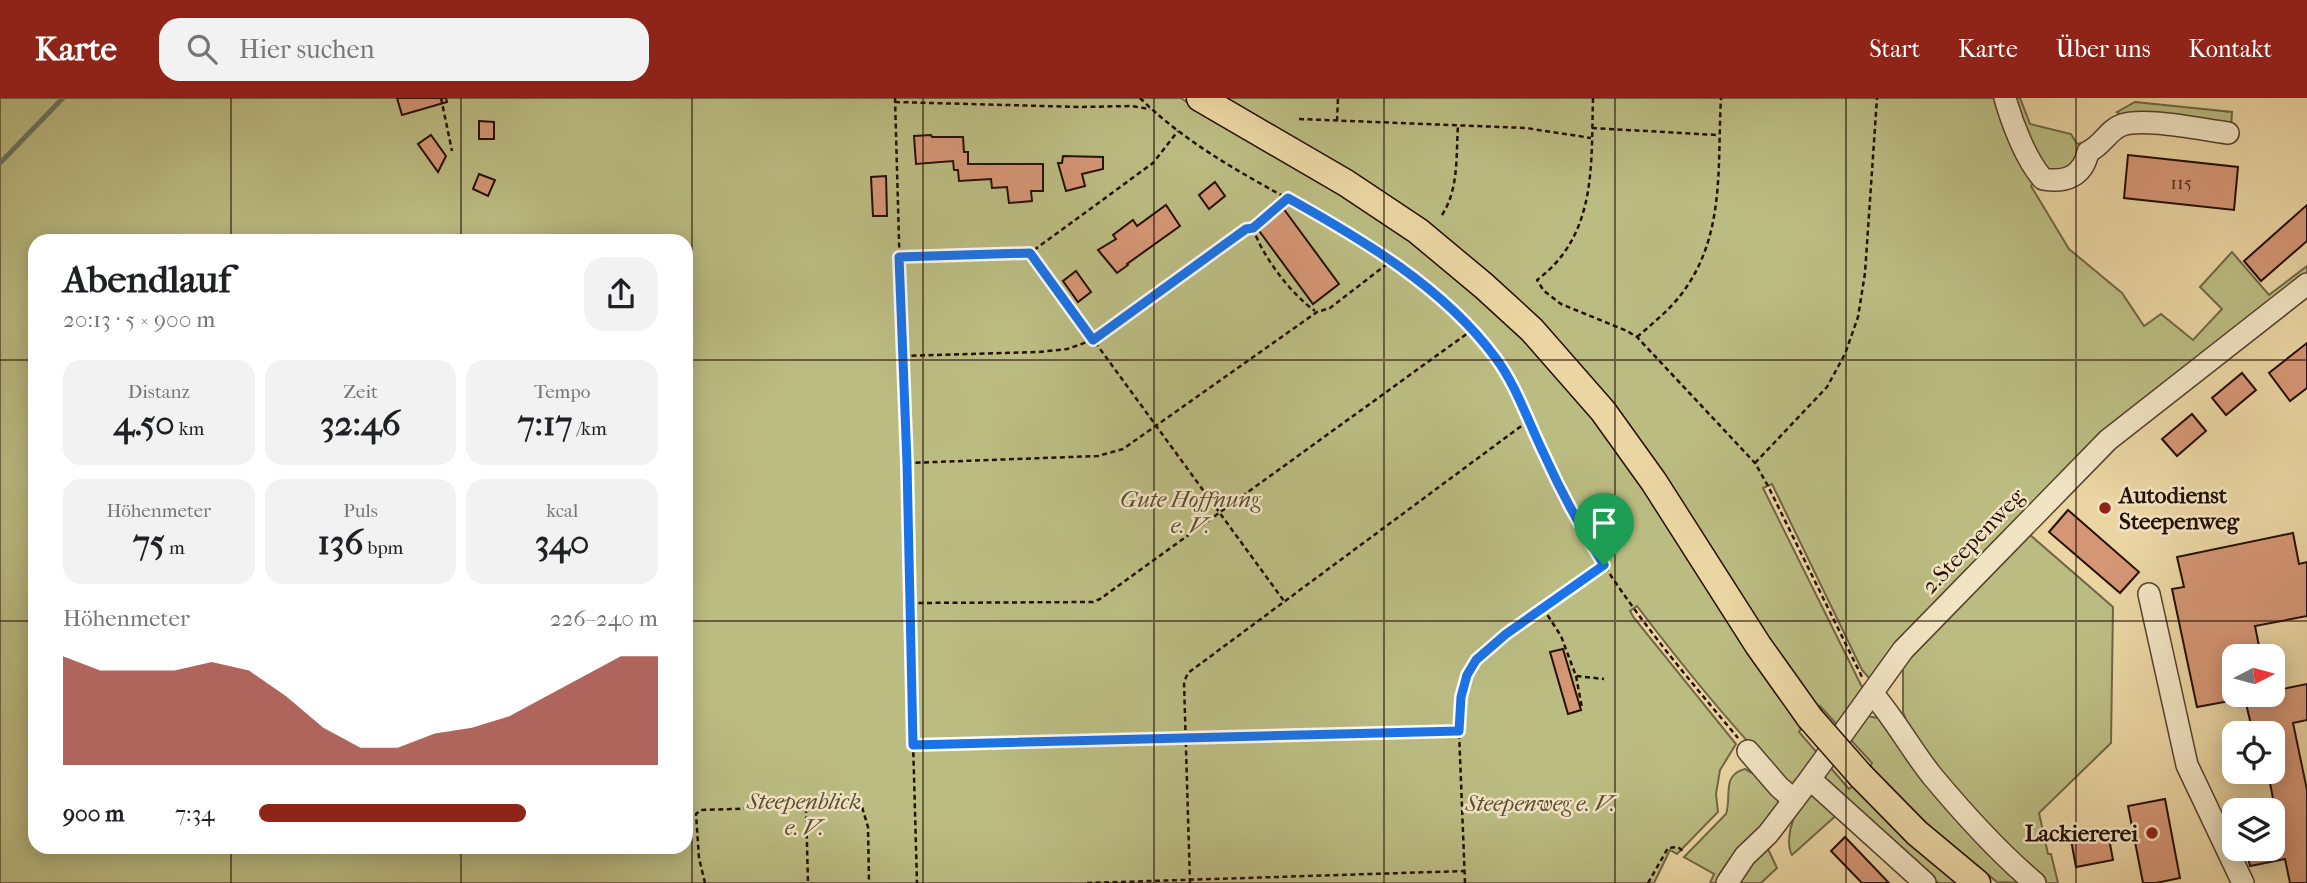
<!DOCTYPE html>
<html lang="de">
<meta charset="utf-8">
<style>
:root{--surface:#fff;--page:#f2f2f2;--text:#202124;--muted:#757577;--accent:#8f2418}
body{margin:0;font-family:"IM FELL French Canon",serif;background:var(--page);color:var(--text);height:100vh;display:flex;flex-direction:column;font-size:26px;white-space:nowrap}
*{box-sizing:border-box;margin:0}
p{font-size:23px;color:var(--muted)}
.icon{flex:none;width:38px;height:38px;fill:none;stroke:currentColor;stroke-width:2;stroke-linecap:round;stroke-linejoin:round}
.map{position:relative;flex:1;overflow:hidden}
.drawer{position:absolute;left:28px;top:136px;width:665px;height:620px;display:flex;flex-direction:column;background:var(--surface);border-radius:21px;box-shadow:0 4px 18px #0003}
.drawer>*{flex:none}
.needle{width:46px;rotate:84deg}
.buttons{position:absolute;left:2222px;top:546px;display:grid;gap:14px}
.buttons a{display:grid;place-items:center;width:63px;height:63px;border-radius:14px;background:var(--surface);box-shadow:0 4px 18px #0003;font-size:35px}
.pin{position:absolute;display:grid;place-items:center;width:60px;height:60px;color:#fff;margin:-72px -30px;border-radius:50% 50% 50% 0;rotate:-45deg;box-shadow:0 0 7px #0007}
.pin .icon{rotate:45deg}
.round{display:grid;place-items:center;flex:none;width:74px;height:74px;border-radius:21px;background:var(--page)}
.summary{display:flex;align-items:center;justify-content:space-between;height:119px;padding:0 35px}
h1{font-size:38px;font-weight:700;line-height:52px}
.figures{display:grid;grid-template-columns:repeat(3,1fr);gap:10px;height:119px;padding:7px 35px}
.figures div{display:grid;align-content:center;border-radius:18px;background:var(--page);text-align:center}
.figures b{font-size:35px;font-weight:700}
.figures small{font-size:19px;font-weight:400}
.figures p{font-size:19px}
.chart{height:196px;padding:14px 35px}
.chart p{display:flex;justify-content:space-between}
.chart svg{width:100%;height:126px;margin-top:7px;fill:var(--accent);opacity:.7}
ul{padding:0 35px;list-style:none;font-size:23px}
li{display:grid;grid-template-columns:112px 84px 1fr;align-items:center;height:52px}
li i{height:18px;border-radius:9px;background:var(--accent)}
header{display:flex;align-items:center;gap:42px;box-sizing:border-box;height:98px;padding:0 35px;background:var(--accent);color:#fff}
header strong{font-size:33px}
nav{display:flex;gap:38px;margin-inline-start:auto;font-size:24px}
.search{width:490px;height:63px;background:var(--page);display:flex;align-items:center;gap:18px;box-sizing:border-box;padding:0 24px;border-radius:21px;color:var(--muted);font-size:26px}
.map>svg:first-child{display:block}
.green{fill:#bbbc82;stroke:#706644;stroke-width:2;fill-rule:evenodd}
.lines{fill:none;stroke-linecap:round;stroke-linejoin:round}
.stream{stroke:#6b7563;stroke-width:5}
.building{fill:#d59675;stroke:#260f05;stroke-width:2}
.minor-casing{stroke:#57402c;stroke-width:24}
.major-casing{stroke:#260f05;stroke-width:29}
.path{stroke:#260f05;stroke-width:2.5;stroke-dasharray:5 3.5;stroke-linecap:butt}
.minor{stroke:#f1e4c3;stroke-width:21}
.major{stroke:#ead5a3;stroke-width:26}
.major-bridge-casing{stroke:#260f05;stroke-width:29;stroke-linecap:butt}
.major-bridge{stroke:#ead5a3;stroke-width:26}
.route-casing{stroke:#fff;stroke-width:14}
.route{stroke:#1a73e8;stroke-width:9}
.grid{fill:none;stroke:#260f05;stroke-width:2;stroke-opacity:0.55}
.poi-dot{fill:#8f2418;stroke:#f1e4c3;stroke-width:2.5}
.labels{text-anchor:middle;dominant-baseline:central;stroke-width:5;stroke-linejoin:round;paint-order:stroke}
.number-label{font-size:19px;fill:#523121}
.poi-label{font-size:23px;font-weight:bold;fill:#260f05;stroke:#f1e4c3;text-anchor:start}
.park-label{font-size:23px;font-style:italic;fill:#5a4c31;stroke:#f1e4c3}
.street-label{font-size:23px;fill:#260f05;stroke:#f1e4c3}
</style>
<header>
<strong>Karte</strong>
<div class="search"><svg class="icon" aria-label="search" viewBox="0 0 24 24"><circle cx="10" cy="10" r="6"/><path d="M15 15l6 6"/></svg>Hier suchen</div>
<nav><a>Start</a><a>Karte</a><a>Über uns</a><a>Kontakt</a></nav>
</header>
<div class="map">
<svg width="2307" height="785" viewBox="0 0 2307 785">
<rect width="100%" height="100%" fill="#ead5a3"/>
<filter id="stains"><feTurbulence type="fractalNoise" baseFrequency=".00286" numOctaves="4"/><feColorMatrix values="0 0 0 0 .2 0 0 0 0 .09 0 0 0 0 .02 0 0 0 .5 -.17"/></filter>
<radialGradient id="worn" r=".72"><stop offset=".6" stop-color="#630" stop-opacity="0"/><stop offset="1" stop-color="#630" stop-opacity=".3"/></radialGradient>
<!-- green -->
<g class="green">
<path d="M 0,0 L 1181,0 L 1198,12 L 1341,94 L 1410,142 L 1475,196 L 1523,241 L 1594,322 L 1644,391 L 1802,629 L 1799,634 L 1819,657 L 1794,686 L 1787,686 C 1733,630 1684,570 1637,508 L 1630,513 L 1634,520 L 1736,646 L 1720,672 L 1716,696 L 1718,714 L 1677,756 L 1670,752 L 1654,785 L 0,785 ZM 35,144 L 686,144 L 686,749 L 35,749 Z"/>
<path d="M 1224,0 L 1999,0 L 2034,84 L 2031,88 L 2069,151 L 2122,195 L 2144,228 L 2161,216 L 2193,242 L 2222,211 L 2200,189 L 2232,154 L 2269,197 L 2307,168 L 2307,177 L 2264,208 L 1872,580 L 1869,580 L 1862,572 L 1772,386 L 1763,390 L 1862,589 L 1864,594 L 1840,630 L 1820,608 L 1818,610 L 1764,538 L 1663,378 L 1424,124 L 1350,72 Z"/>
<path d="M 2015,0 L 2020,0 L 2030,26 L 2071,36 L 2077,46 L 2082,45 L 2083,54 L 2075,69 L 2047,73 L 2024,29 Z"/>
<path d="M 2135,4 L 2232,14 L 2231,30 L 2124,19 L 2117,14 Z"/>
<path d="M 2029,436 L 2113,509 L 2111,645 L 2039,715 L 2048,756 L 2051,756 L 2058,785 L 2044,785 L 1936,671 L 1906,622 L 1903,614 L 1903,568 L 1908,556 Z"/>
<path d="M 1867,618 L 1883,621 L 2027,785 L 1997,784 L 1928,727 L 1870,669 L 1872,665 L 1849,640 Z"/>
<path d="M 1830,669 L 1849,691 L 1854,687 L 1961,785 L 1939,785 L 1915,770 L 1825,682 L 1825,676 Z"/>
<path d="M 1745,671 L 1756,677 L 1781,702 L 1719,785 L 1710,785 L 1714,776 L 1684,759 L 1726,716 C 1732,699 1721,677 1745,671 Z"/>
<path d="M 1814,696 C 1845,706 1886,755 1910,778 L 1913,785 L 1909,785 L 1840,714 L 1792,757 C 1783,741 1796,701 1814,696 Z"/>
<path d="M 1768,751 L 1777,770 L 1761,785 L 1735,785 L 1749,761 Z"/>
</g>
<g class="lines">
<!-- stream -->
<path class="stream" d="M 0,65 L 63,0"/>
</g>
<!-- building -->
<g class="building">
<path d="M 397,0 L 446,0 L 447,4 L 402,17 Z"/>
<path d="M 479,23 L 494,24 L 494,41 L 479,41 Z"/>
<path d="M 431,37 L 446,58 L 438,74 L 418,46 Z"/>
<path d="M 931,37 L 932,39 L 963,39 L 964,54 L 968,54 L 968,66 L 1043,66 L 1043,93 L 1031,93 L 1032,103 L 1009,105 L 1007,89 L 992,90 L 991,81 L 959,83 L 958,72 L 954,72 L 953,63 L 916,66 L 914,38 Z"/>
<path d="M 2128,57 L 2238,69 L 2234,112 L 2124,100 Z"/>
<path d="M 1063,58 L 1103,59 L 1103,71 L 1082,76 L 1085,88 L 1066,93 L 1058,65 L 1062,65 Z"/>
<path d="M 479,76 L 495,82 L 488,98 L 473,91 Z"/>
<path d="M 886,78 L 887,118 L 873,118 L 871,79 Z"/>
<path d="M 1215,84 L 1225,98 L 1209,111 L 1199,97 Z"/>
<path d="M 1166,107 L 1180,128 L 1127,166 L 1128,167 L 1117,175 L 1098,152 L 1116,141 L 1113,137 L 1133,122 L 1137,128 Z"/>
<path d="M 2307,107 L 2307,143 L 2261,183 L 2244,163 Z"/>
<path d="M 1283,110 L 1339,186 L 1313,206 L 1257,130 Z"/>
<path d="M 1076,173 L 1091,194 L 1078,204 L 1063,183 Z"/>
<path d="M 2307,245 L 2307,290 L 2290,303 L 2269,275 Z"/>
<path d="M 2242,275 L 2256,292 L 2226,317 L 2212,300 Z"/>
<path d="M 2192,316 L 2206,333 L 2177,358 L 2162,341 Z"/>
<path d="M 2068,412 L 2139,474 L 2120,495 L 2049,434 Z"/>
<path d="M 2293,435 L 2299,466 L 2307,464 L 2307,518 L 2255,528 L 2261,558 L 2235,558 L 2235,602 L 2197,609 L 2172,491 L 2184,489 L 2177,459 Z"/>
<path d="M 1563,551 L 1581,612 L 1568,616 L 1550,554 Z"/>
<path d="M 2307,586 L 2307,622 L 2293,625 L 2307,692 L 2307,785 L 2290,785 L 2285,761 L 2250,768 L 2246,751 L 2273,751 L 2274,706 L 2268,674 L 2273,674 L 2273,635 L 2253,635 L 2244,597 L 2273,597 L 2273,593 Z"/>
<path d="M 2165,701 L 2180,780 L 2156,785 L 2143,785 L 2128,708 Z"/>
<path d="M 2108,735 L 2113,762 L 2076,769 L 2071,742 Z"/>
<path d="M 1845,739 L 1889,785 L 1862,785 L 1831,753 Z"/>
</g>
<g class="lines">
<!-- minor casing -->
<g class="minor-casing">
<g id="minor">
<path d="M 2005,0 C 2012,25 2026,62 2043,81 C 2066,85 2083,78 2088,54 C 2103,47 2108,32 2122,27 C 2144,19 2203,32 2228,35"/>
<path d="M 2149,496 L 2187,667 L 2243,785"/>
<path d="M 1872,595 C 1895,621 1911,652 1933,679 C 1964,716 1998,754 2035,785"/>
<path d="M 1748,653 L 1779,689 L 1794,702"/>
<path d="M 1810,681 L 1925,785"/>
<path d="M 1727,785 L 1745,758 L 1768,736 L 1810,681 L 1903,552 L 2108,342 L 2307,186"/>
</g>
</g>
<!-- major casing -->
<g class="major-casing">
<g id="major">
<path d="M 1200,0 L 1346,85 L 1418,133 L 1484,188 L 1532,232 L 1603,313 L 1654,384 L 1758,547 L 1810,620"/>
<path d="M 1861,678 L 1917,735 L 1977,785"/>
</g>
</g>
<!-- path -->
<g class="path">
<path d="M 441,0 L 452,53"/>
<path d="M 895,0 L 917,785"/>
<path d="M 1140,0 C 1231,90 1365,122 1455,214 C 1476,235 1497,258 1511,284 C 1518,296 1522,310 1528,323 C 1544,358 1560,394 1580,428 C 1624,505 1681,572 1738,640"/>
<path d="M 1593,0 C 1591,68 1597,137 1537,182 L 1544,193 L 1561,206 L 1627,233 L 1637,239 L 1755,365 L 1768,388 L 1862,579"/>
<path d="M 895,4 L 1080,9 L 1131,8 L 1150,11"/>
<path d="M 1299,21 L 1526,30 L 1591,40"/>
<path d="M 1337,23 L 1338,0"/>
<path d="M 1592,30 L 1718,37"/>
<path d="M 1442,117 C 1459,91 1456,57 1458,27"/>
<path d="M 1253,130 C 1262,158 1291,196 1315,213"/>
<path d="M 1030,155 L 1284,503"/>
<path d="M 899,159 L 1030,155 L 1153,65 L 1178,33"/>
<path d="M 1637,239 C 1652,226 1668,213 1680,198 C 1726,139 1717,70 1721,0"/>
<path d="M 903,258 L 1039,254 L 1067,251 L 1093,242 L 1246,131 L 1253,130 L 1288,100"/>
<path d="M 907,365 L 1098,358 L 1123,351 L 1317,214 L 1330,210 L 1391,163"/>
<path d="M 1755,365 L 1827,289 L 1845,256 L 1858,219 L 1865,175 L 1877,0"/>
<path d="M 910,505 L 1093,504 L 1100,501 L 1472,232"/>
<path d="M 1543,510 L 1561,538 L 1576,578 L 1604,581"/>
<path d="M 1576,578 L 1582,610"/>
<path d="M 913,647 L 1459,633"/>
<path d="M 806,710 L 808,785"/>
<path d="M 705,785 L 699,760 L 696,716 L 701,712 L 857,707 L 862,709 L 868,729 L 869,785"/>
<path d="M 1087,785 L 1465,773"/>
<path d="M 1190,785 L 1184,584 L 1188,575 L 1528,323"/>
<path d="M 1465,785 L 1459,633 L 1461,599 L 1467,577 L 1476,562 L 1506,536 L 1604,467"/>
<path d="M 1648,785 L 1668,750 L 1678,749 L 1684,754"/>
</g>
<!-- minor -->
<use href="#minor" class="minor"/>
<!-- major -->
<use href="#major" class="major"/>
<!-- major-bridge casing -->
<g class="major-bridge-casing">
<path id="major-bridge" d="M 1810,620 L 1861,678"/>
</g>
<!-- major-bridge -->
<use href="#major-bridge" class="major-bridge"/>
</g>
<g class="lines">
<!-- route casing -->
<g class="route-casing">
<path id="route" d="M 1288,100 C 1363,142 1443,189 1495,259 C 1516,287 1528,323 1543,354 C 1561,394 1581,431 1604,467 L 1506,536 L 1476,562 L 1467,577 L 1461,599 L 1459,633 L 913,647 L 907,365 L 899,159 L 1030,155 L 1093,242 L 1246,131 L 1253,130 Z"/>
</g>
<!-- route -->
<use href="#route" class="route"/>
</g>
<!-- grid -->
<path class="grid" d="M 231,0 L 231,144M 461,0 L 461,144M 692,0 L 692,785M 923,0 L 923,785M 1154,0 L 1154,785M 1384,0 L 1384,785M 1615,0 L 1615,785M 1846,0 L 1846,785M 2076,0 L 2076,785M 0,262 L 35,262M 686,262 L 2307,262M 0,523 L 35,523M 686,523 L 2307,523M 231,749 L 231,785M 461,749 L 461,785"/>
<!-- markers -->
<g class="poi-dot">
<circle cx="2105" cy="410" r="7"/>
<circle cx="2152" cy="735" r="7"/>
</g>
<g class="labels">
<!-- number labels -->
<g class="number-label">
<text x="2181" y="85">115</text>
</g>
<!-- poi labels -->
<g class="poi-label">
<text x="2119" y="397">Autodienst<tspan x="2119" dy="26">Steepenweg</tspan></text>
<text x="2138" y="735" text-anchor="end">Lackiererei</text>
</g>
<!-- park labels -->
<g class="park-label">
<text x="1190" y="401">Gute Hoffnung<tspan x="1190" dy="26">e. V.</tspan></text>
<text x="804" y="703">Steepenblick<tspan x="804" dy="26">e. V.</tspan></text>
<text x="1540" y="705">Steepenweg e. V.</text>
</g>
<!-- street labels -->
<g class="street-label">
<text transform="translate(1973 443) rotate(-46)">2.Steepenweg</text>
</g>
</g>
<rect width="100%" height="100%" filter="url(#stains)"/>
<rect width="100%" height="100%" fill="url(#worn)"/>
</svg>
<div class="buttons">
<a><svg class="needle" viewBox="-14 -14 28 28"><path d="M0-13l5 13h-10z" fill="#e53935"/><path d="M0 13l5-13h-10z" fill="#757577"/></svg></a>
<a><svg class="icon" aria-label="locate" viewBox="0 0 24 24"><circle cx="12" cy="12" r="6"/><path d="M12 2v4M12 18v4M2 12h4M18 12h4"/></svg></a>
<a><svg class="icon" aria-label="layers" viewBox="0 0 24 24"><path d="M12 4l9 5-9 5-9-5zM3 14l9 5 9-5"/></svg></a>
</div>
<div class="pin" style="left:1604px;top:467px;background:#1e9e55"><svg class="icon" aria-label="arrive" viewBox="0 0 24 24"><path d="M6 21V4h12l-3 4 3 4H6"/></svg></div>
<section class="drawer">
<div class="summary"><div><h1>Abendlauf</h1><p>20:13 · 5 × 900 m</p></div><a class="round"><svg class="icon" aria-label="share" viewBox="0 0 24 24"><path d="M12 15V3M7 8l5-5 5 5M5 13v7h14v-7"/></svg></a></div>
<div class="figures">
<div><p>Distanz</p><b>4.50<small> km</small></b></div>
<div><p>Zeit</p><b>32:46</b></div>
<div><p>Tempo</p><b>7:17<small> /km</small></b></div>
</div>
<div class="figures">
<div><p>Höhenmeter</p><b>75<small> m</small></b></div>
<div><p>Puls</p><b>136<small> bpm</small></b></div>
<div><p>kcal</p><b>340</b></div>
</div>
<div class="chart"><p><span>Höhenmeter</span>226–240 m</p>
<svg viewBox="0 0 160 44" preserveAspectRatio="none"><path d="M0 44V6L10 11L20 11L30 11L40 8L50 11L60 20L70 31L80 38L90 38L100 33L110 31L120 27L130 20L140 13L150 6L160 6V44z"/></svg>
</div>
<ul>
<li><b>900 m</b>7:34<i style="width:67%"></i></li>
</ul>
</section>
</div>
